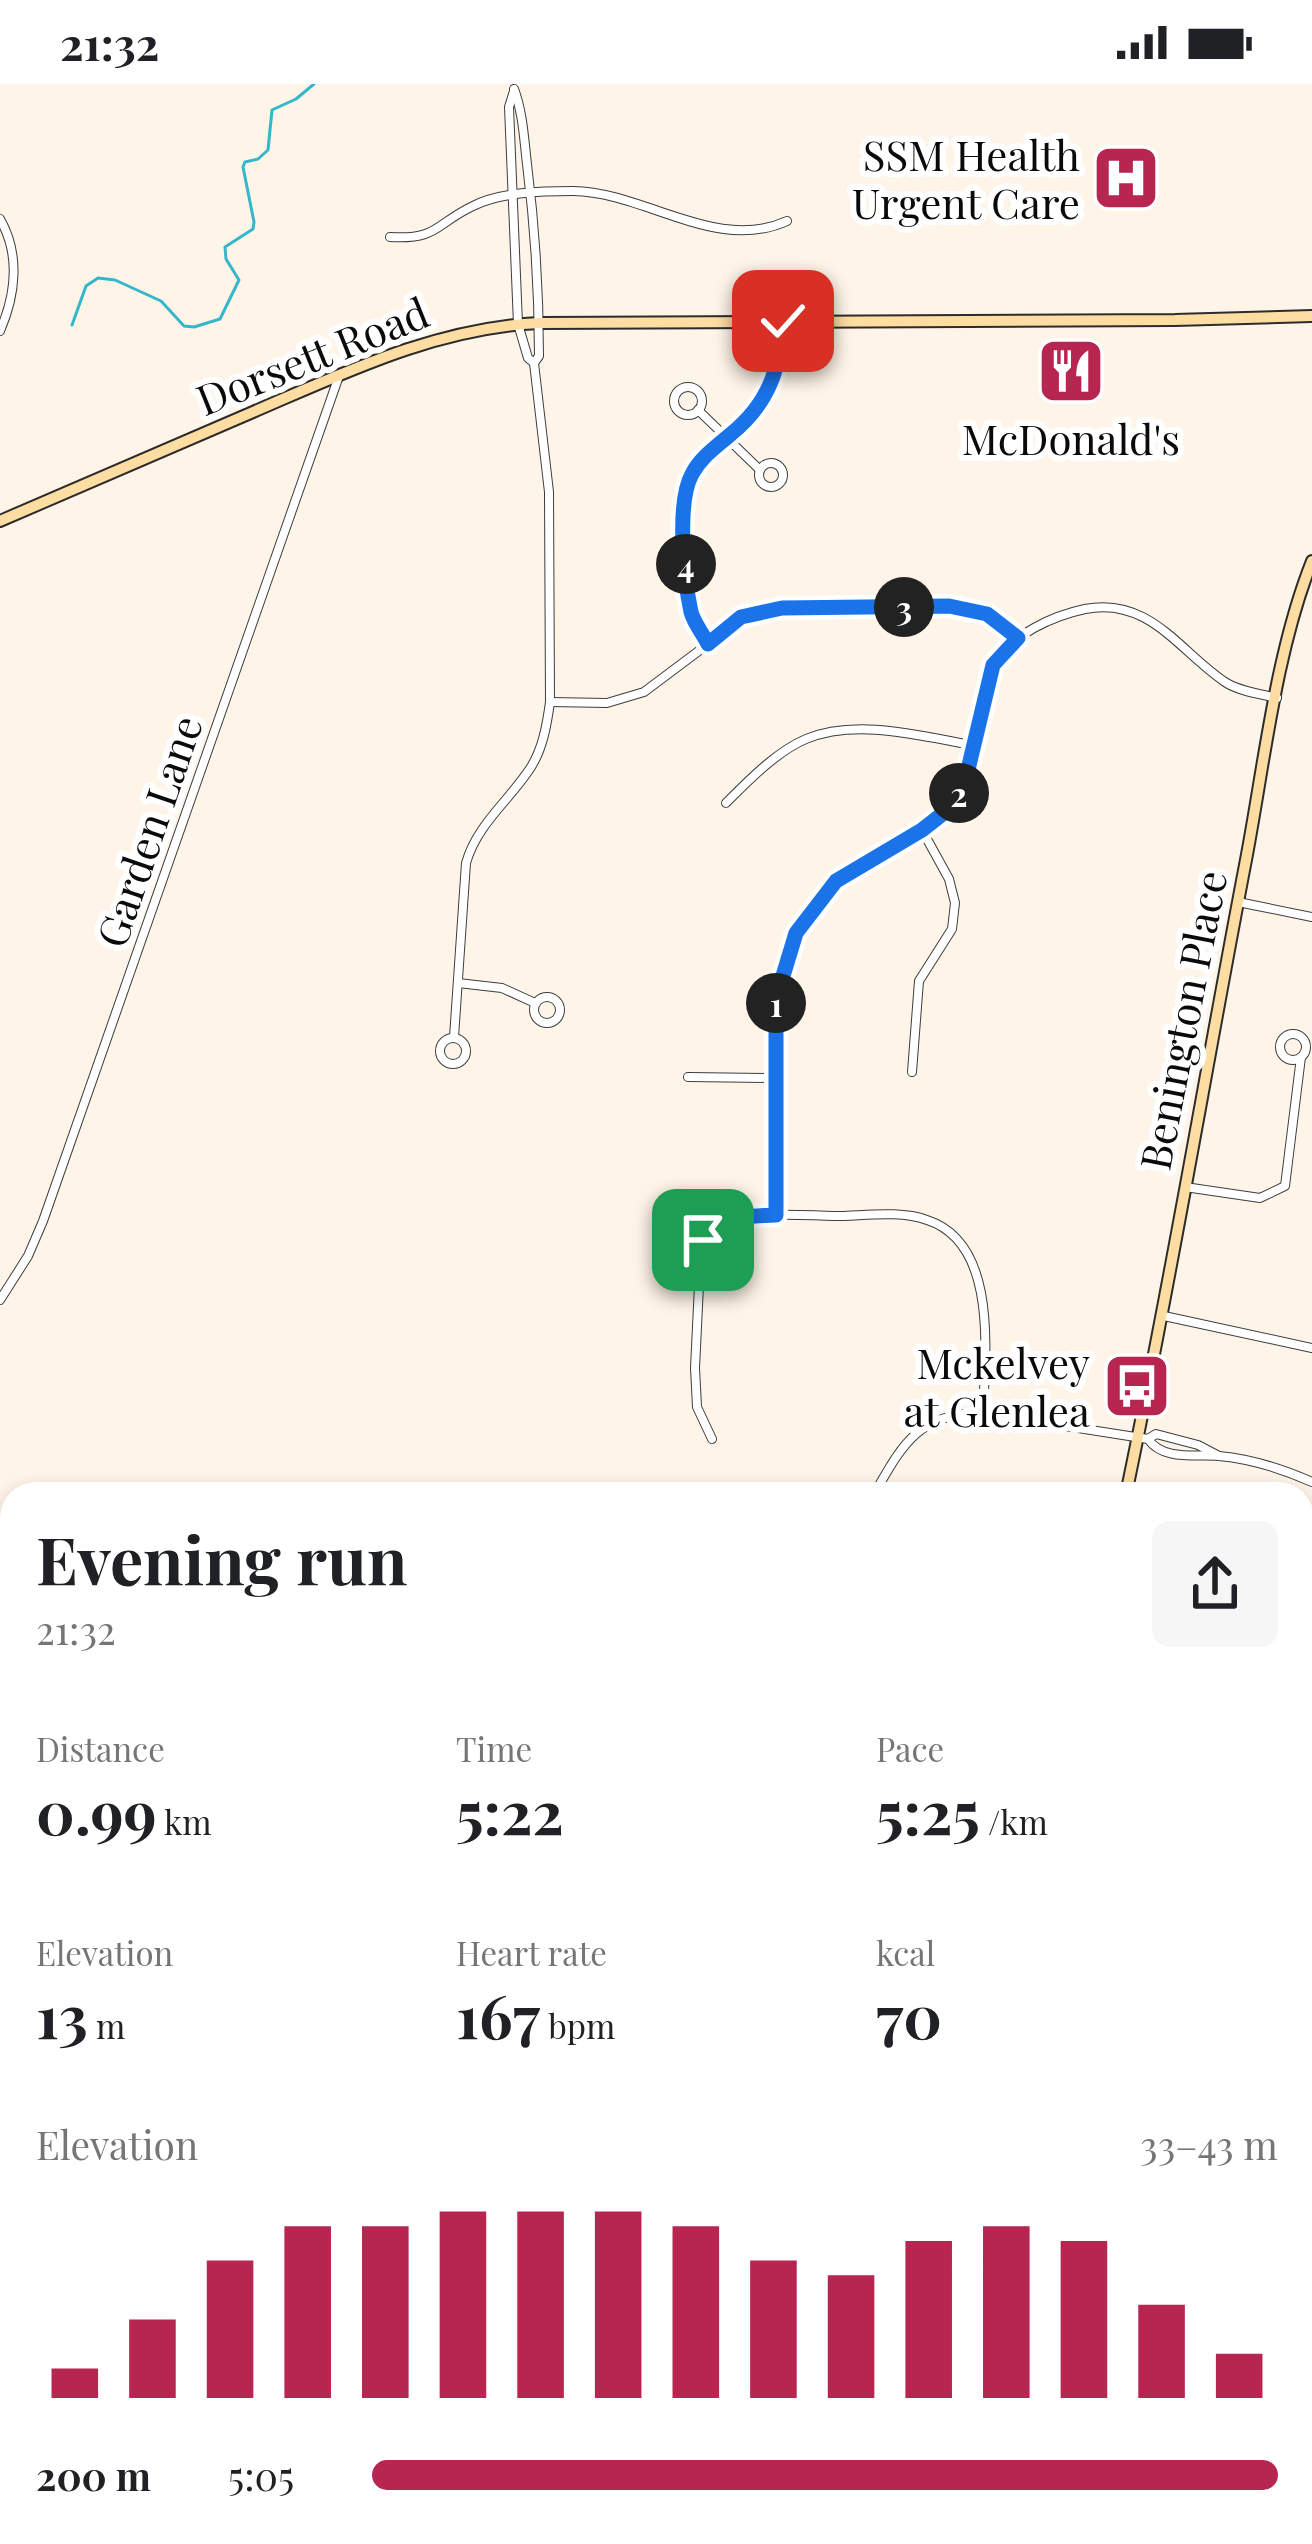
<!DOCTYPE html>
<meta charset="utf-8">
<style>
:root{--surface:#fff;--page:#f6f6f6;--text:#202124;--muted:#757577;--accent:#b72551}
body{margin:0;font-family:"Playfair Display",serif;background:var(--page);color:var(--text);height:100vh;display:flex;flex-direction:column;font-size:45px;white-space:nowrap}
*{box-sizing:border-box;margin:0}
p{font-size:39px;color:var(--muted)}
.icon{flex:none;width:66px;height:66px;fill:none;stroke:currentColor;stroke-width:2;stroke-linecap:round;stroke-linejoin:round}
.map{position:relative;flex:1;overflow:hidden}
.side{position:absolute;left:0px;top:1398px;width:1314px;height:1062px;display:flex;flex-direction:column;background:var(--surface);border-radius:36px 36px 0 0;box-shadow:0 6px 18px #0003}
.side>*{flex:none}
.pin{position:absolute;display:grid;place-items:center;width:102px;height:102px;color:#fff;margin:-51px;border-radius:24px;box-shadow:0 6px 18px #0006}
.km{position:absolute;width:60px;height:60px;margin:-30px;border-radius:50%;background:#222;color:#fff;font-size:33px;line-height:60px;text-align:center}
.round{display:grid;place-items:center;flex:none;width:126px;height:126px;border-radius:18px;background:var(--page)}
.head{display:flex;align-items:center;justify-content:space-between;height:204px;padding:0 36px}
h1{font-size:66px;font-weight:700;line-height:90px}
.figures{display:grid;grid-template-columns:repeat(3,1fr);gap:18px;height:204px;padding:12px 36px}
.figures div{display:grid;align-content:center}
.figures b{font-size:60px;font-weight:700}
.figures small{font-size:33px;font-weight:400}
.figures p{font-size:33px}
.chart{height:336px;padding:24px 36px}
.chart p{display:flex;justify-content:space-between}
.chart svg{width:100%;height:216px;margin-top:12px;stroke:var(--accent);stroke-width:6}
ul{padding:0 36px;list-style:none;font-size:39px}
li{display:grid;grid-template-columns:192px 144px 1fr;align-items:center;height:90px}
li i{height:30px;border-radius:15px;background:var(--accent)}
.status{display:flex;justify-content:space-between;align-items:center;height:84px;padding:0 60px;background:var(--surface);direction:ltr}
.status svg{height:33px;fill:currentColor}
.map>svg:first-child{display:block}
.lines{fill:none;stroke-linecap:round;stroke-linejoin:round}
.stream{stroke:#35b6cb;stroke-width:3}
.street-casing{stroke:#3d3d3d;stroke-width:10}
.secondary-casing{stroke:#2c2c2c;stroke-width:14}
.street{stroke:#fff;stroke-width:8}
.secondary{stroke:#fedda3;stroke-width:10}
.route-casing{stroke:#fff;stroke-width:24}
.route{stroke:#1a73e8;stroke-width:15}
.labels{text-anchor:middle;dominant-baseline:central;stroke-width:12;stroke-linejoin:round;paint-order:stroke}
.poi-label{font-size:42px;fill:#0a0a0a;stroke:#fff;text-anchor:end}
.street-label{font-size:42px;fill:#0a0a0a;stroke:#fff}
</style>
<div class="status"><b>21:32</b><svg viewBox="0 0 49 12"><path d="M0 12V9h3v3zM5 12V6h3v6zM10 12V3h3v9zM15 12V0h3v12zM26 1h20v11H26zM47 4h2v5h-2z"/></svg></div>
<div class="map">
<svg width="1312" height="2460" viewBox="0 0 1312 2460">
<rect width="100%" height="100%" fill="#fff4e8"/>
<g class="lines">
<!-- stream -->
<path class="stream" d="M 72,241 L 86,202 L 98,194 L 115,196 L 161,217 L 184,242 L 194,243 L 220,235 L 239,196 L 226,175 L 225,163 L 253,145 L 254,138 L 243,83 L 245,78 L 258,75 L 268,66 L 272,26 L 296,15 L 314,0"/>
<!-- street casing -->
<g class="street-casing">
<g id="street">
<path d="M 514,7 L 509,23 L 518,240 L 528,274 L 534,279"/>
<path d="M 0,135 C 20,170 16,210 0,247"/>
<path d="M 390,153 C 438,156 435,140 473,122 C 500,108 543,107 573,107 C 645,108 716,169 787,137"/>
<circle cx="688" cy="317" r="14"/>
<path d="M 698,326 L 760,386"/>
<circle cx="771" cy="391" r="12"/>
<path d="M 708,560 C 703,550 694,539 691,528 C 684,495 676,419 692,390 C 701,373 716,363 731,350 C 769,319 780,285 783,237"/>
<path d="M 550,618 L 607,619 L 644,608 L 752,527 L 782,524 L 949,522 L 987,530 L 1018,554"/>
<path d="M 726,719 C 748,697 777,667 806,655 C 856,634 921,652 972,661"/>
<path d="M 1238,818 L 1312,833"/>
<path d="M 458,899 L 502,904 L 535,919"/>
<circle cx="547" cy="926" r="13"/>
<circle cx="1293" cy="963" r="13"/>
<path d="M 454,953 L 466,779 C 477,740 510,716 531,683 C 543,664 547,640 550,618 L 549,408 L 534,279 L 539,272 C 539,208 535,144 527,80 C 524,55 523,29 514,5"/>
<circle cx="453" cy="967" r="13"/>
<path d="M 912,988 L 919,897 L 952,845 L 955,819 L 949,795 L 922,746"/>
<path d="M 688,993 L 773,994"/>
<path d="M 1185,1103 L 1260,1114 L 1285,1102 L 1301,973"/>
<path d="M 776,1131 C 774,1027 749,868 840,794 C 873,767 929,755 953,719 C 966,700 967,681 973,659 C 977,640 984,595 994,580 C 1013,550 1052,532 1085,525 C 1149,512 1180,568 1225,598 C 1238,607 1261,610 1277,614"/>
<path d="M 0,1216 L 28,1172 L 43,1137 L 339,292"/>
<path d="M 1164,1232 L 1312,1264"/>
<path d="M 712,1355 L 697,1323 L 695,1284 L 701,1160 L 706,1148 C 746,1125 789,1131 834,1132 C 863,1132 899,1126 927,1136 C 999,1159 985,1272 983,1329"/>
<path d="M 1148,1355 C 1163,1377 1196,1370 1219,1372 C 1251,1375 1283,1385 1312,1398"/>
<path d="M 874,1410 C 904,1358 918,1330 983,1329 L 1148,1355 L 1156,1350 L 1198,1361 L 1219,1372"/>
<path d="M 1302,1481 L 1312,1474"/>
<path d="M 1302,1627 L 1312,1625"/>
<path d="M 1309,1760 L 1312,1793"/>
<path d="M 0,1848 L 12,1843"/>
<path d="M 1302,1890 L 1312,1828"/>
<path d="M 1302,1940 L 1312,1941"/>
<path d="M 1302,2122 L 1312,2129"/>
<path d="M 1302,2425 L 1312,2427"/>
<path d="M 170,2448 L 170,2460"/>
<path d="M 251,2448 L 251,2460"/>
<path d="M 280,2448 L 281,2460"/>
<path d="M 712,2448 L 722,2460"/>
<path d="M 398,2460 L 412,2448"/>
<path d="M 573,2460 L 588,2448"/>
<path d="M 748,2460 L 761,2448"/>
<path d="M 937,2460 L 940,2448"/>
<path d="M 1106,2460 L 1109,2448"/>
<path d="M 1130,2460 L 1137,2448"/>
</g>
</g>
<!-- secondary casing -->
<g class="secondary-casing">
<g id="secondary">
<path d="M 0,437 C 84,401 168,364 253,328 C 346,288 436,244 539,239 L 1175,236 L 1312,232"/>
<path d="M 1126,1410 C 1170,1201 1205,990 1245,781 C 1264,683 1275,570 1312,477"/>
<path d="M 0,1992 L 12,1995"/>
<path d="M 1302,2077 L 1312,2077"/>
<path d="M 516,2460 L 531,2448"/>
</g>
</g>
<!-- street -->
<use href="#street" class="street"/>
<!-- secondary -->
<use href="#secondary" class="secondary"/>
</g>
<g class="lines">
<!-- route casing -->
<g class="route-casing">
<path id="route" d="M 703,1156 C 718,1131 749,1132 776,1131 L 776,915 L 796,849 L 836,797 L 922,746 L 950,724 L 965,698 L 993,581 L 1018,554 L 987,530 L 949,522 L 782,524 L 741,533 L 708,560 C 703,550 694,539 691,528 C 684,495 676,419 692,390 C 701,373 716,363 731,350 C 769,319 780,285 783,237"/>
</g>
<!-- route -->
<use href="#route" class="route"/>
</g>
<!-- icons -->
<defs>
<g id="hospital-square" transform="scale(3.45)"><rect x="-9" y="-9" width="18" height="18" rx="4" fill="#b72551" stroke="#fff"/><path d="M-5-5h3v3.5h4V-5h3V5h-3V1.5h-4V5h-3Z" fill="#fff"/></g>
<g id="restaurant-square" transform="scale(3.45)"><rect x="-9" y="-9" width="18" height="18" rx="4" fill="#b72551" stroke="#fff"/><path d="M-5-6h1v4h1v-4h1v4h1v-4h1v5L-1.5 .5V6h-2V.5L-5-1ZM5-6V6H3V1.5H1.5Q1.5-4 5-6Z" fill="#fff"/></g>
<g id="bus-square" transform="scale(3.45)"><rect x="-9" y="-9" width="18" height="18" rx="4" fill="#b72551" stroke="#fff"/><path d="M-5-6H5V4H4V6H2V4H-2V6H-4V4H-5ZM-3.5-4V0h7V-4ZM-3.5 1.2v1.5H-2V1.2ZM2 1.2v1.5H3.5V1.2Z" fill="#fff"/></g>
</defs>
<g fill-rule="evenodd">
<use href="#hospital-square" x="1126" y="94"/>
<use href="#restaurant-square" x="1071" y="287"/>
<use href="#bus-square" x="1137" y="1302"/>
</g>
<g class="labels">
<!-- poi labels -->
<g class="poi-label">
<text x="1080" y="70">SSM Health<tspan x="1080" dy="48">Urgent Care</tspan></text>
<text x="1071" y="354" text-anchor="middle">McDonald's</text>
<text x="1090" y="1278">Mckelvey<tspan x="1090" dy="48">at Glenlea</tspan></text>
</g>
<!-- street labels -->
<g class="street-label">
<text transform="translate(312 271) rotate(-22)">Dorsett Road</text>
<text transform="translate(148 747) rotate(-71)">Garden Lane</text>
<text transform="translate(1182 936) rotate(-79)">Benington Place</text>
</g>
</g>
</svg>
<div class="pin" style="left:703px;top:1156px;background:#1e9e55"><svg class="icon" aria-label="arrive" viewBox="0 0 24 24"><path d="M6 21V4h12l-3 4 3 4H6"/></svg></div>
<div class="pin" style="left:783px;top:237px;background:#d93025"><svg class="icon" aria-label="check" viewBox="0 0 24 24"><path d="M5 12l5 5 9-10"/></svg></div>
<b class="km" style="left:776px;top:919px">1</b>
<b class="km" style="left:959px;top:709px">2</b>
<b class="km" style="left:904px;top:523px">3</b>
<b class="km" style="left:686px;top:480px">4</b>
<section class="side">
<div class="head"><div><h1>Evening run</h1><p>21:32</p></div><a class="round"><svg class="icon" aria-label="share" viewBox="0 0 24 24"><path d="M12 15V3M7 8l5-5 5 5M5 13v7h14v-7"/></svg></a></div>
<div class="figures">
<div><p>Distance</p><b>0.99<small> km</small></b></div>
<div><p>Time</p><b>5:22</b></div>
<div><p>Pace</p><b>5:25<small> /km</small></b></div>
</div>
<div class="figures">
<div><p>Elevation</p><b>13<small> m</small></b></div>
<div><p>Heart rate</p><b>167<small> bpm</small></b></div>
<div><p>kcal</p><b>70</b></div>
</div>
<div class="chart"><p><span>Elevation</span>33–43 m</p>
<svg viewBox="0 0 160 44" preserveAspectRatio="none"><path d="M5 44V38M15 44V28M25 44V16M35 44V9M45 44V9M55 44V6M65 44V6M75 44V6M85 44V9M95 44V16M105 44V19M115 44V12M125 44V9M135 44V12M145 44V25M155 44V35"/></svg>
</div>
<ul>
<li><b>200 m</b>5:05<i style="width:100%"></i></li>
</ul>
</section>
</div>
